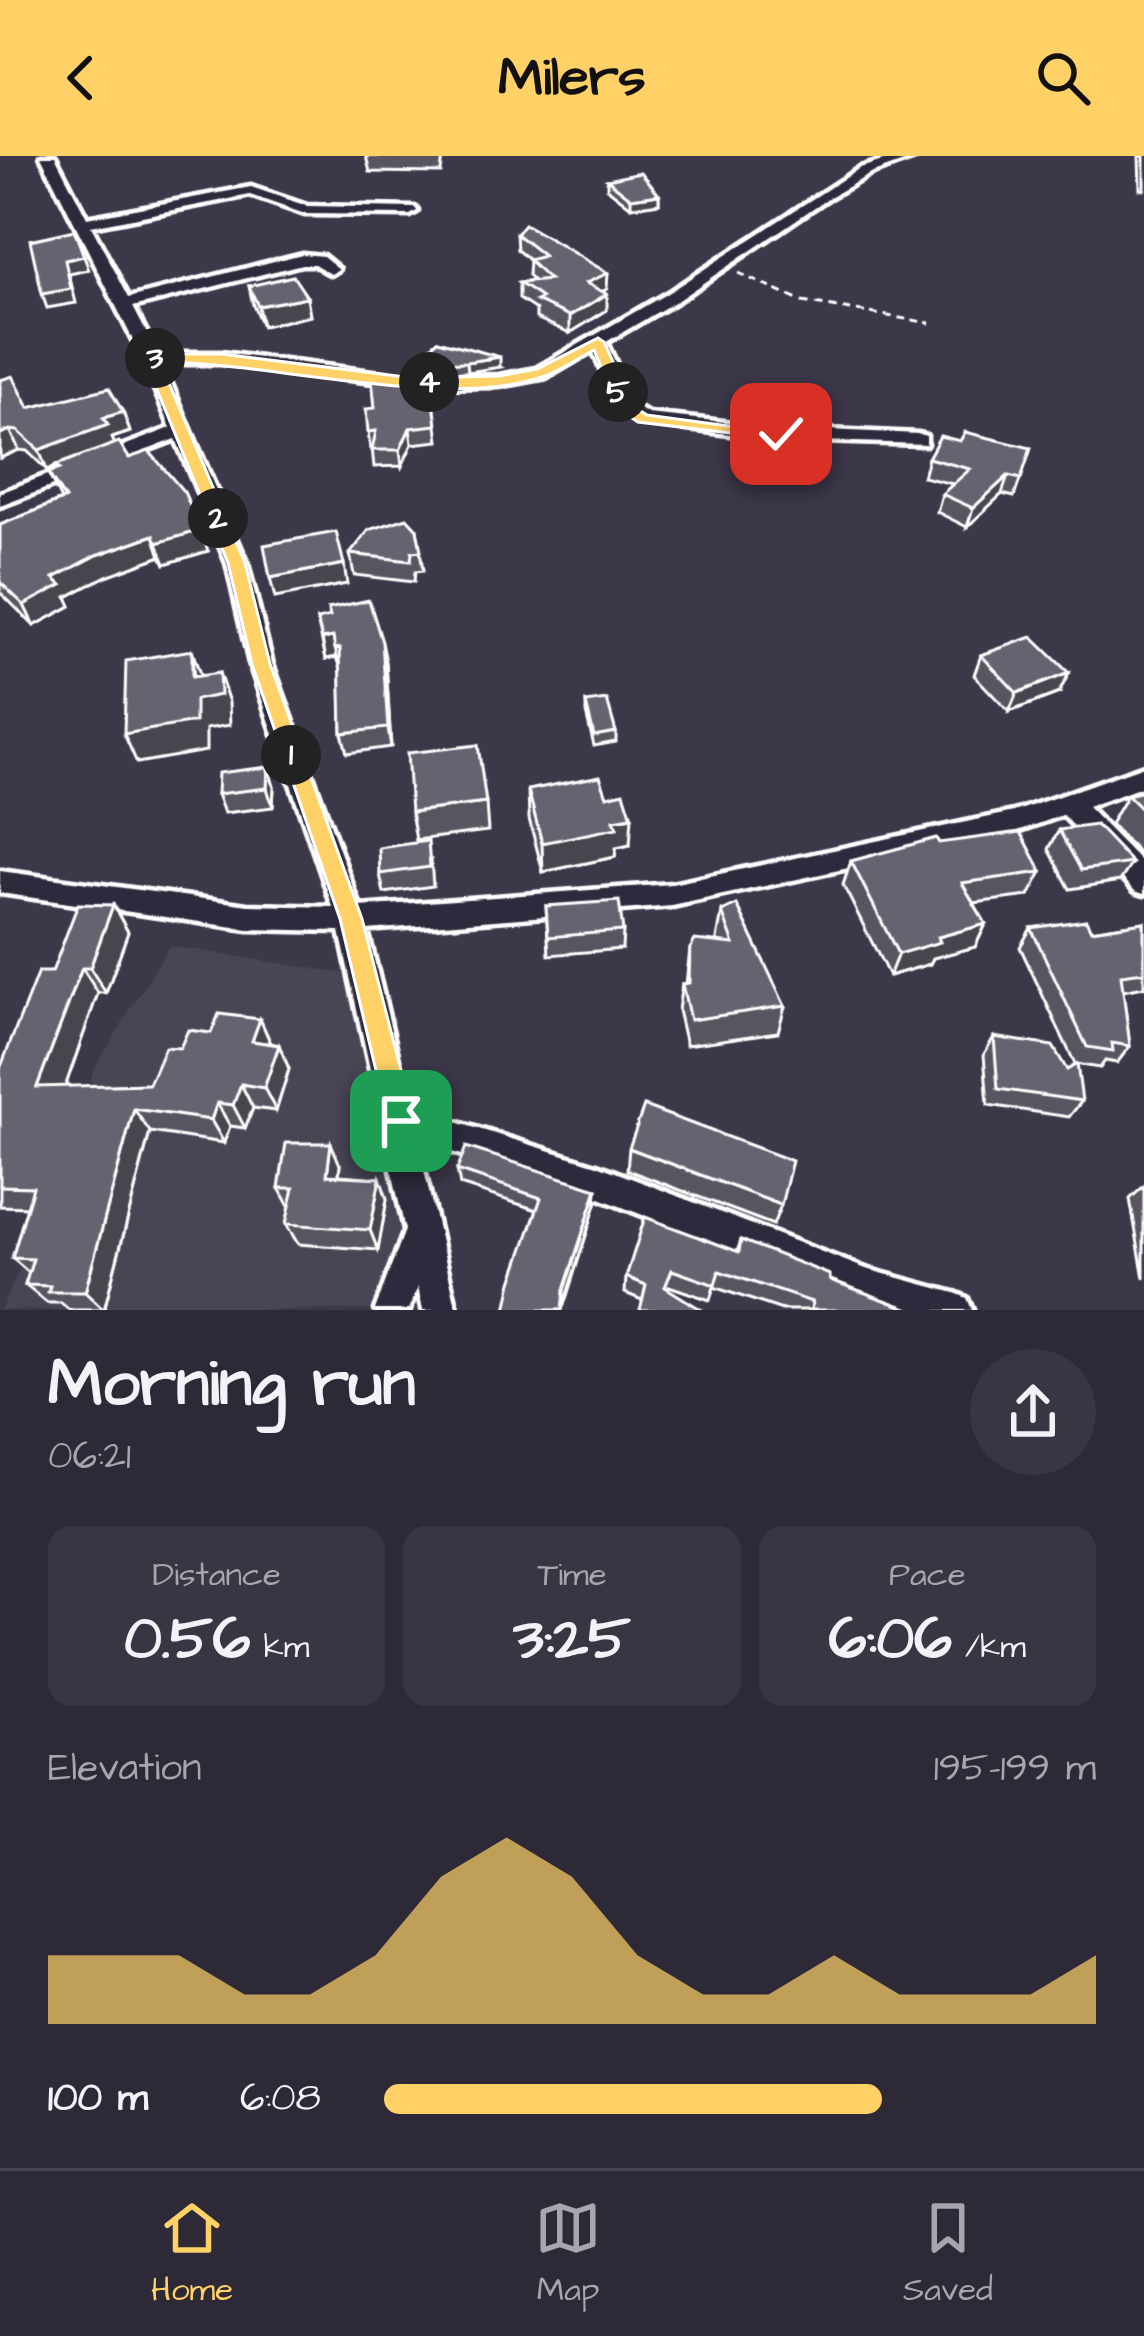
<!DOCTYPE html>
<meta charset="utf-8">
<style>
:root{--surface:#2d2937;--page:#393542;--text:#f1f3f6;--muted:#a7a6ad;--line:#484552;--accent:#ffd166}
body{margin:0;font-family:"Architects Daughter",sans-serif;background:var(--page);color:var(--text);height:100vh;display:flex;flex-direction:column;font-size:45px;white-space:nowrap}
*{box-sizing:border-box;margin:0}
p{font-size:39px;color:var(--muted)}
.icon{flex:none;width:66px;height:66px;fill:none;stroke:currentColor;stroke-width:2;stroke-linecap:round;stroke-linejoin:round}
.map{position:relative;height:1154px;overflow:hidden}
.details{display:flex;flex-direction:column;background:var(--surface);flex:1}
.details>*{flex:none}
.pin{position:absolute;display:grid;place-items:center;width:102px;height:102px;color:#fff;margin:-51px;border-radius:24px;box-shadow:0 6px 18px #0006}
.km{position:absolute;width:60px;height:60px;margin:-30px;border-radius:50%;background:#222;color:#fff;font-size:33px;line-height:60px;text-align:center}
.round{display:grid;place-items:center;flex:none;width:126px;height:126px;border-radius:63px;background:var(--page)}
.headline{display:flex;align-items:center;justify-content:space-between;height:204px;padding:0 48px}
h1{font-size:66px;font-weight:700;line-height:90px}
.stats{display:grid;grid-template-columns:repeat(3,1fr);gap:18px;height:204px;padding:12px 48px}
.stats div{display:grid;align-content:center;border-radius:24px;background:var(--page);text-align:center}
.stats b{font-size:60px;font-weight:700}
.stats small{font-size:33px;font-weight:400}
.stats p{font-size:33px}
.chart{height:336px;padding:24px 48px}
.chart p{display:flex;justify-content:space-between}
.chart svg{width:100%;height:216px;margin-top:12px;fill:var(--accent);opacity:.7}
ul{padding:0 48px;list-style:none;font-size:39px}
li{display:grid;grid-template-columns:192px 144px 1fr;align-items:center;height:90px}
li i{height:30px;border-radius:15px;background:var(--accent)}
header{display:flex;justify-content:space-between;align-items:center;height:156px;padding:0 48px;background:var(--accent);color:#111;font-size:54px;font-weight:700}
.dock{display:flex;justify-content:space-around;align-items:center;height:168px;border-top:3px solid var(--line);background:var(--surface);font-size:33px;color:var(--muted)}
.dock a{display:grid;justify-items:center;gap:6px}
.dock .active{color:var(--accent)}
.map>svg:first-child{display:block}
.built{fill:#494455}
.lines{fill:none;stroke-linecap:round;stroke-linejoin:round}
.minor-casing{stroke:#fff;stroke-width:9}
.path{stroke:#fff;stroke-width:3;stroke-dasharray:8 6;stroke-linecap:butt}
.minor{fill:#2f2a3d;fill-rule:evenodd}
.wall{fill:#585460;stroke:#fff;stroke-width:3}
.shaded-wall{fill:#47454e;stroke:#fff;stroke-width:3}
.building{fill:#666270;stroke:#fff;stroke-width:3}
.route{fill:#ffd166;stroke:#fff;stroke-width:3}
</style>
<header><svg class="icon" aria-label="back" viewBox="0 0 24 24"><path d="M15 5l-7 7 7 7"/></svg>Milers<svg class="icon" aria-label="search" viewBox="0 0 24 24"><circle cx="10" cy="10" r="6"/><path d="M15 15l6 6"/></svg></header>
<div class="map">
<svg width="1144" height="1154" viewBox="0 0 1144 1154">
<rect width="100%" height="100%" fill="#3c3749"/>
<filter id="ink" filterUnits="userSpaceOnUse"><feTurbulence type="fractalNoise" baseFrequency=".00833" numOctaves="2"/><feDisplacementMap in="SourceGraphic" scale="24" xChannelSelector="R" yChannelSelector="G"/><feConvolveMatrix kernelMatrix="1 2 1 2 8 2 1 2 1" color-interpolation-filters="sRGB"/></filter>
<g filter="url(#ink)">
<!-- built -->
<path class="built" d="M 169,790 L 350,818 L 414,1091 L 378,1154 L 0,1154 L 66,1017 L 93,915 Z"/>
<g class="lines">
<!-- minor casing -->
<g class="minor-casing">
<path id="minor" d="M 41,0 L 55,0 L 87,62 L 251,31 L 307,50 L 415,52 L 417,55 L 410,59 L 305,58 L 250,39 L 91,70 L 129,142 L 302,98 L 323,100 L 339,113 L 331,118 L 314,108 L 302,108 L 133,151 L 157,197 L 221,197 L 413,221 L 499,220 L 536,213 L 666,138 L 860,12 L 899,0 L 920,0 L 870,18 L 828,42 L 678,144 L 606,186 L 635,250 L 648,258 L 781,272 L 919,278 L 926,280 L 926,288 L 781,284 L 637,267 L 618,253 L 593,194 L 547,221 L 499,230 L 413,231 L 221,207 L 162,207 L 247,407 L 272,508 L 360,751 L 672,728 L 1014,656 L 1144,610 L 1144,630 L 1087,651 L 1144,709 L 1144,738 L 1135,735 L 1063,659 L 1015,676 L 672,750 L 367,774 L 410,952 L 597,1009 L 866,1113 L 955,1137 L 967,1142 L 972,1154 L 892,1154 L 866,1147 L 597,1041 L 417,985 L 457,1154 L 423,1154 L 418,1131 L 409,1154 L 375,1154 L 405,1074 L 340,775 L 248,773 L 0,737 L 0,715 L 248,749 L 333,751 L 250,508 L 227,407 L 176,283 L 0,350 L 0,337 L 171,272 L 142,202 Z"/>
</g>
<!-- path -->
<path class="path" d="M 738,117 L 802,146 L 930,167"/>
<!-- minor -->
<use href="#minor" class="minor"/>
</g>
<!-- wall -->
<g class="wall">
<path d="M 366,0 L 443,0 L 441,17 L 370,16 Z"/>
<path d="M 1139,0 L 1144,0 L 1144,33 L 1140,33 Z"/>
<path d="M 607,23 L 659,38 L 659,47 L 631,51 L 607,32 Z"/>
<path d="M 516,78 L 607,133 L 602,136 L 607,154 L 570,177 L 536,162 L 536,154 L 519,143 L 519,127 L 533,125 L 528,120 L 529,104 L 517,94 Z"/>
<path d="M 249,130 L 307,141 L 310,160 L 262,170 L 253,149 Z"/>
<path d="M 438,184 L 500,211 L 468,216 L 414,216 L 413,207 Z"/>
<path d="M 429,219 L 431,247 L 434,247 L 439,285 L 412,288 L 402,310 L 374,311 L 372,292 L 370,292 L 368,276 L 375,252 Z"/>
<path d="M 0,224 L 29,252 L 123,256 L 130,276 L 112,282 L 114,288 L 129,302 L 208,395 L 165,408 L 161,400 L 106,420 L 67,441 L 71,450 L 34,470 L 0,436 L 0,369 L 61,344 L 48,317 L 58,314 L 57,311 L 47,314 L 27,295 L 19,294 L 0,302 Z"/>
<path d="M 960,285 L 1031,292 L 1014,341 L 1002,338 L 967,371 L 937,356 L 942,338 L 953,328 L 923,321 L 928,302 Z"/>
<path d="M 417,373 L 423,415 L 415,416 L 414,426 L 354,419 L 350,398 Z"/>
<path d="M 317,464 L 386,506 L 391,591 L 347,597 L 342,577 L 341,513 L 337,501 L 326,503 Z"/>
<path d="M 981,499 L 1059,537 L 1009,556 L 974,519 Z"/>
<path d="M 586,547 L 616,576 L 616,586 L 594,590 L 586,557 Z"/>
<path d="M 268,611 L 274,631 L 273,651 L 224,657 L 217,638 Z"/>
<path d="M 528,634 L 607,640 L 630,689 L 616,692 L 615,701 L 543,716 L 529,663 Z"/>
<path d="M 1144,635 L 1144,703 L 1110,668 L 1127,639 Z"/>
<path d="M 486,647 L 488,675 L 416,684 L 411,656 Z"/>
<path d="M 1059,674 L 1132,707 L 1120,725 L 1070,733 L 1049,693 Z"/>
<path d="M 939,687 L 1042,716 L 1029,740 L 974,747 L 986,768 L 975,791 L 933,802 L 930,808 L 889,820 L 843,729 L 851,705 Z"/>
<path d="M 431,704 L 433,730 L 384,737 L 380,718 Z"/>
<path d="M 113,749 L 128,776 L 106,837 L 98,837 L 65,931 L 149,928 L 180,892 L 211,877 L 260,863 L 271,887 L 279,889 L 289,913 L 276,955 L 253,952 L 245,972 L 230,970 L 224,987 L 150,976 L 104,1154 L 69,1154 L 61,1147 L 47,1147 L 25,1129 L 29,1117 L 12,1102 L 27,1051 L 0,1050 L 0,913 L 52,816 Z"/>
<path d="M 546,750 L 623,775 L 622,793 L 549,799 Z"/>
<path d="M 722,756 L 785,850 L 778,876 L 686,889 L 678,854 L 682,828 L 686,828 L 690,793 L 718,787 L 717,783 Z"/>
<path d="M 1144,766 L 1144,831 L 1123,835 L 1130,890 L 1117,907 L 1105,905 L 1100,912 L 1075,908 L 1020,791 L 1031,772 L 1091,774 Z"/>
<path d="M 994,881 L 1082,945 L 1069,961 L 988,949 L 984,898 Z"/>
<path d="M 629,992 L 781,1049 L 773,1069 L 627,1014 Z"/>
<path d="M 340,1009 L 339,1019 L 380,1022 L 387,1043 L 378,1094 L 298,1088 L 286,1068 L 290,1052 L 279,1032 Z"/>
<path d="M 457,1014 L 597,1033 L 596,1048 L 565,1146 L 537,1054 L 460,1029 Z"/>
<path d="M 1144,1030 L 1144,1122 L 1130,1043 Z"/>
<path d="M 741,1084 L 830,1124 L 912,1154 L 782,1154 L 714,1131 L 710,1144 L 669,1130 L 668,1133 L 642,1144 L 625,1137 L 626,1121 L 737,1096 Z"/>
</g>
<!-- shaded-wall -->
<g class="shaded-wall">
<path d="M 659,38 L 659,47 L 631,51 L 631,42 Z"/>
<path d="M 84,100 L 89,114 L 69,118 L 76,147 L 47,152 L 42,138 L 65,104 Z"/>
<path d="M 608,117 L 607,133 L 585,144 L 586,127 Z"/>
<path d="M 607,138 L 607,154 L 570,177 L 570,160 Z"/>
<path d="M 307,141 L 310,160 L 262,170 L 258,150 Z"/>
<path d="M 500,201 L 500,211 L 468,216 L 467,206 Z"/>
<path d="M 123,256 L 130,276 L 112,282 L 115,289 L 47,314 L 39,294 L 103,262 Z"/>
<path d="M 410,272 L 412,288 L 402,310 L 400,294 Z"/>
<path d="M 10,274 L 19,294 L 0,302 L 0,278 Z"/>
<path d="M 1008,320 L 1002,338 L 967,371 L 973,352 Z"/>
<path d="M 201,374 L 208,395 L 165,408 L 157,387 Z"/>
<path d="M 154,379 L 161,400 L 106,420 L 67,441 L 71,450 L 34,470 L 24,449 L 54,422 L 97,399 Z"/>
<path d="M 344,408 L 347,428 L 275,442 L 270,422 Z"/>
<path d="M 333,481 L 337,501 L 326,503 L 322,483 Z"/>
<path d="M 382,486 L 386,506 L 391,591 L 388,572 Z"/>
<path d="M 192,494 L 202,524 L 219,517 L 229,546 L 230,569 L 206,573 L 206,595 L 137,607 L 124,578 L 195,544 Z"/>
<path d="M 1069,517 L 1059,537 L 1009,556 L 1017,537 Z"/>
<path d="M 268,611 L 274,631 L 273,651 L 267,632 Z"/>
<path d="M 632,661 L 630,689 L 616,692 L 615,701 L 543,716 L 542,687 L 614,664 Z"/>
<path d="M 113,749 L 128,776 L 106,837 L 90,812 Z"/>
<path d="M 986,768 L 975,791 L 933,802 L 930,808 L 889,820 L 898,798 L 938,781 Z"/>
<path d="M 82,812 L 98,837 L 57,954 L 37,931 Z"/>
<path d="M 260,863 L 271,888 L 252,885 Z"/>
<path d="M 279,889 L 289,913 L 276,955 L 264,932 Z"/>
<path d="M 241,928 L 253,952 L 245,972 L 233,949 Z"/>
<path d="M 217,947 L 230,970 L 224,987 L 211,964 Z"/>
<path d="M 134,953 L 150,976 L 104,1154 L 85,1136 Z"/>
<path d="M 331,987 L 340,1009 L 336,1040 L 327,1019 Z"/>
<path d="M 380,1022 L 387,1043 L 378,1094 L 370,1074 Z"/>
<path d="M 597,1033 L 596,1048 L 562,1154 L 564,1134 Z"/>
</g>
<!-- building -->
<g class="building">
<path d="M 368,0 L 440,0 L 440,2 Z"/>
<path d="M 641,16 L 659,38 L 631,42 L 607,23 Z"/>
<path d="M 524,68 L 608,117 L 586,127 L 607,138 L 570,160 L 536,145 L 542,142 L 519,127 L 549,124 L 528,104 L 544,100 L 516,78 Z"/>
<path d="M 74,74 L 84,100 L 65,104 L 71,133 L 42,138 L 30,84 Z"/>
<path d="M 293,120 L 307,141 L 258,150 L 249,130 Z"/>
<path d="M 438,184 L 500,201 L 467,206 L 413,207 Z"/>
<path d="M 429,219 L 429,247 L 434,247 L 437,269 L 410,272 L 400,294 L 372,294 L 376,275 L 368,276 L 366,253 L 375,252 L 372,223 Z"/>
<path d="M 13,220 L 29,252 L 109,232 L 123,256 L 103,262 L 108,269 L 39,294 L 18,275 L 10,274 L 0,278 L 0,224 Z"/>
<path d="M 965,276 L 1031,292 L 1021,323 L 1008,320 L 973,352 L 942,338 L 970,313 L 928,302 L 940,280 L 960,285 Z"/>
<path d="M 119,286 L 129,302 L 149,295 L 184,336 L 201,374 L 157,387 L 154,379 L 97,399 L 54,422 L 62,429 L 24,449 L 0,426 L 0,369 L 65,343 L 48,317 L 60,313 L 56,309 Z"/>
<path d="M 407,362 L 417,373 L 421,395 L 412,396 L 411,405 L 350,398 L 369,374 Z"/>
<path d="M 336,376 L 344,408 L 270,422 L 264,389 Z"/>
<path d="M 369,444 L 382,486 L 388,572 L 342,577 L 340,492 L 335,493 L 333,481 L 322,483 L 317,464 L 330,461 L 328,453 Z"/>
<path d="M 1032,481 L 1069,517 L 1017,537 L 981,499 Z"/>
<path d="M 192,494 L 192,521 L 219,517 L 220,539 L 195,544 L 195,566 L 124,578 L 126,505 Z"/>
<path d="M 607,544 L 616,576 L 594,580 L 586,547 Z"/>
<path d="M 478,589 L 486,647 L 411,656 L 407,597 Z"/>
<path d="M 268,611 L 267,632 L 217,638 L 218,617 Z"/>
<path d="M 600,620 L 607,640 L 624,636 L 632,661 L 614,664 L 617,672 L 542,687 L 528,634 Z"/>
<path d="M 1144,635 L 1144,656 L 1127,639 Z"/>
<path d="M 1096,669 L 1132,707 L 1081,714 L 1059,674 Z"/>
<path d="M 1021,676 L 1042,716 L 962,727 L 986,768 L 938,781 L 940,786 L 898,798 L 851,705 L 936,682 L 939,687 Z"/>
<path d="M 428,685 L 430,711 L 380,718 L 379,692 Z"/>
<path d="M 619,745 L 623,775 L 548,781 L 546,750 Z"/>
<path d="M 78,748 L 113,749 L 90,812 L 82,812 L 37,931 L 149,928 L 165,891 L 180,892 L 188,874 L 211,877 L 219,858 L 260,863 L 252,885 L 279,889 L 264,932 L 241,928 L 233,949 L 217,947 L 211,964 L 134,953 L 85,1136 L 48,1136 L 50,1130 L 25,1129 L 33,1103 L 12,1102 L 33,1031 L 0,1030 L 0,913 L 38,816 L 52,816 Z"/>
<path d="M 737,749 L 785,850 L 690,864 L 682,828 L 689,827 L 690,793 L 695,784 L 734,788 L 722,756 Z"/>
<path d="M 1086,764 L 1091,774 L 1144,766 L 1144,816 L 1121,819 L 1130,890 L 1112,887 L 1113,895 L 1087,891 L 1031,772 Z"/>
<path d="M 994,881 L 1053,890 L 1067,914 L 1077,908 L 1082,945 L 998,933 Z"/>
<path d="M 644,950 L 792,1005 L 781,1049 L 629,992 Z"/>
<path d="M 286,987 L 331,987 L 327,1019 L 380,1022 L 370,1074 L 286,1068 L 294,1032 L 279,1032 Z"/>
<path d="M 466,991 L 597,1033 L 564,1134 L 562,1154 L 506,1154 L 512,1126 L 541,1042 L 457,1014 Z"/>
<path d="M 645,1061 L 739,1096 L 741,1084 L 830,1119 L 830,1124 L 912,1154 L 811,1154 L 812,1146 L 719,1115 L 715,1129 L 672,1114 L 665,1131 L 702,1154 L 640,1154 L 646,1129 L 626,1121 Z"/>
</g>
</g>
<!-- route -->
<path class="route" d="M 598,182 L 604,186 L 633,250 L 647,259 L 788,278 L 781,283 L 638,266 L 619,253 L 594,194 C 578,202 562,214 545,220 C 448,255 269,206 160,206 L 245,407 L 270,508 L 362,763 L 414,965 L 410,974 L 401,977 L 392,974 L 388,965 L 340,763 L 252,508 L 228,407 L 144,202 L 151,198 L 221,198 L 413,222 L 499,220 L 537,213 Z"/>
</svg>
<div class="pin" style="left:401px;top:965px;background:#1e9e55"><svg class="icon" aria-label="arrive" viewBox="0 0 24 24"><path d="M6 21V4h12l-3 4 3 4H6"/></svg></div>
<div class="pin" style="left:781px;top:278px;background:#d93025"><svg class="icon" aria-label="check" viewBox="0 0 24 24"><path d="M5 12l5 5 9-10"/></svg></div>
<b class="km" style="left:291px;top:599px">1</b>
<b class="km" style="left:218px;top:362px">2</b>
<b class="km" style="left:155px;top:202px">3</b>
<b class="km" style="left:429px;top:226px">4</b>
<b class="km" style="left:618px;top:236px">5</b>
</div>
<section class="details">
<div class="headline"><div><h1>Morning run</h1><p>06:21</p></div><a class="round"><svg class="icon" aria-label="share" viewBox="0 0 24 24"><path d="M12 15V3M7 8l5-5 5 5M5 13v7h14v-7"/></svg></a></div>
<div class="stats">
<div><p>Distance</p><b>0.56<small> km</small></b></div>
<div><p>Time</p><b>3:25</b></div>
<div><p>Pace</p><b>6:06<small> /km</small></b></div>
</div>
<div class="chart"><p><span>Elevation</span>195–199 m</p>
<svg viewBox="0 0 160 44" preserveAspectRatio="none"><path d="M0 44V30L10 30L20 30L30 38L40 38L50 30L60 14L70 6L80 14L90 30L100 38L110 38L120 30L130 38L140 38L150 38L160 30V44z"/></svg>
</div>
<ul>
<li><b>100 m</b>6:08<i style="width:70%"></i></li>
</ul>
</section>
<nav class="dock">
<a class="active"><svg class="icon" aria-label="home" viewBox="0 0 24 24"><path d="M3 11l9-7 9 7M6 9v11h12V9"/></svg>Home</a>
<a><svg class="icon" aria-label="map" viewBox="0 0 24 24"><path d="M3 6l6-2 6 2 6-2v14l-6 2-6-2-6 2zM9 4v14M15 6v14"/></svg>Map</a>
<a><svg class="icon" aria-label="saved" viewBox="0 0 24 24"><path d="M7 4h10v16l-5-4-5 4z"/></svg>Saved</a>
</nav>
